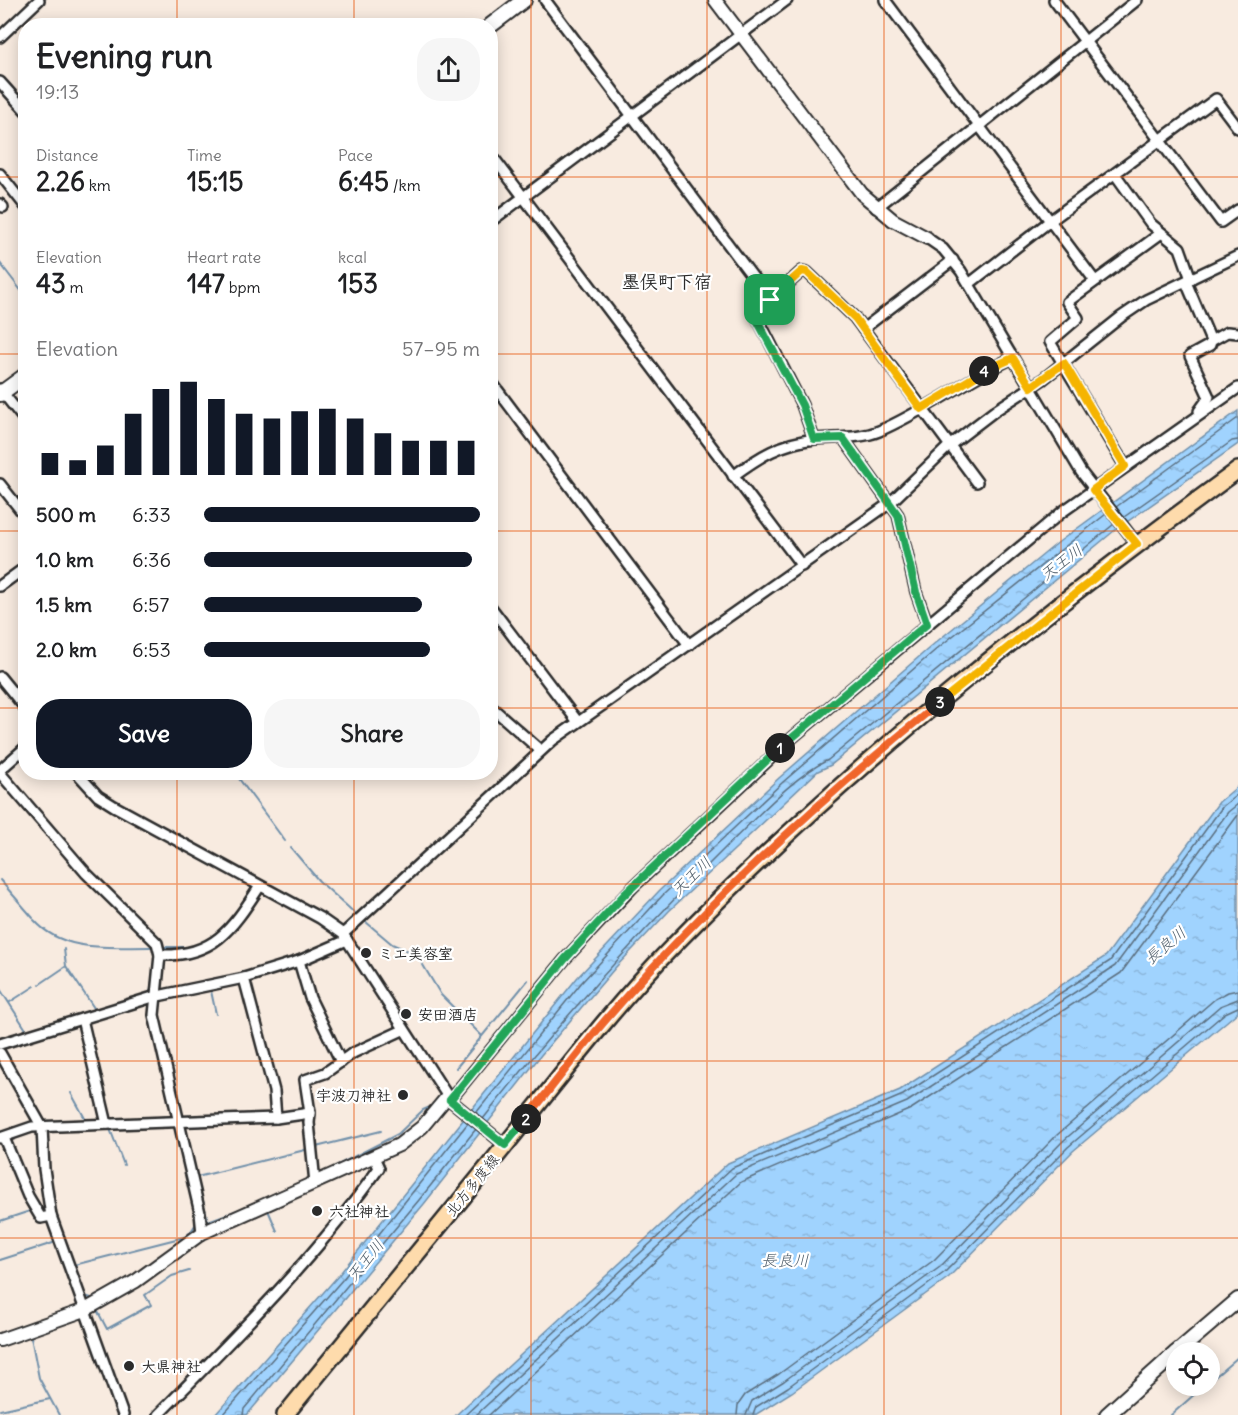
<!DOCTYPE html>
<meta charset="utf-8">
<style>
:root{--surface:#fff;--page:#f6f6f6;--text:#202124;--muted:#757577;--accent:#111827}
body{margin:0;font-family:Delius,"Klee One",sans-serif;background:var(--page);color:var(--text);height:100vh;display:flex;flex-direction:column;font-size:22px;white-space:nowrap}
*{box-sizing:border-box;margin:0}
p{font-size:20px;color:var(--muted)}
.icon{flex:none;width:33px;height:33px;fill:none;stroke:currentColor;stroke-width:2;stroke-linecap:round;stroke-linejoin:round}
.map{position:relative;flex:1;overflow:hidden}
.drawer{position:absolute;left:18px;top:18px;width:480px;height:762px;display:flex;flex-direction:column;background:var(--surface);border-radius:24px;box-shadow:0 3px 15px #0003}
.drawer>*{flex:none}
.buttons{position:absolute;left:1166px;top:1342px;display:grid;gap:12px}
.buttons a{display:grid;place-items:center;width:54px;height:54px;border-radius:50%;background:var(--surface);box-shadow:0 3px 15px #0003;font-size:30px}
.pin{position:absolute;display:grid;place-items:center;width:51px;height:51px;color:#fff;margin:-26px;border-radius:12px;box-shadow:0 3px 9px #0006}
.km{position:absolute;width:30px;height:30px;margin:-15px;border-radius:50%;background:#222;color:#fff;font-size:16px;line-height:30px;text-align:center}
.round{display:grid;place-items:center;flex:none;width:63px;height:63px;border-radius:24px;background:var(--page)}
.head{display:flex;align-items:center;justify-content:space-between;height:102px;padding:0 18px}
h1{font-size:33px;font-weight:800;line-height:45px}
.figures{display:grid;grid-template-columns:repeat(3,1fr);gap:9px;height:102px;padding:6px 18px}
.figures div{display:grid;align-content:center}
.figures b{font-size:26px;font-weight:800}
.figures small{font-size:16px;font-weight:400}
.figures p{font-size:16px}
.chart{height:168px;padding:12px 18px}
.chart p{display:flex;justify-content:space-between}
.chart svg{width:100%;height:108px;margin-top:6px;stroke:var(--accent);stroke-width:6}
.button{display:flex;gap:12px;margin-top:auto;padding:12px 18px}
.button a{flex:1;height:69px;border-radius:24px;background:var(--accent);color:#fff;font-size:24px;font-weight:800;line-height:69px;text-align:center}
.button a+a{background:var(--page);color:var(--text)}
ul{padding:0 18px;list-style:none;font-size:20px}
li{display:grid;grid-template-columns:96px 72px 1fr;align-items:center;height:45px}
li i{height:15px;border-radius:8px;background:var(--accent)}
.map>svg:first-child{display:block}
.water{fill:url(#water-ripples);stroke:#7190aa;stroke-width:1.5}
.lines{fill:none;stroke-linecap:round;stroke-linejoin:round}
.shore{stroke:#5a6e7f;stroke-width:1.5}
.stream{stroke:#7190aa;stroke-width:2}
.minor-casing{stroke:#2b2b2b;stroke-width:14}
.tertiary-casing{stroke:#2b2b2b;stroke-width:16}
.secondary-casing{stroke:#2b2b2b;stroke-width:18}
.primary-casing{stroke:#2b2b2b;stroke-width:20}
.minor{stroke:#fff;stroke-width:9}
.tertiary{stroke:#fff;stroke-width:12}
.secondary{stroke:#fff;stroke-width:14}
.primary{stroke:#fedbac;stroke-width:15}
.split-1-casing{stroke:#fff;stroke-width:12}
.split-2-casing{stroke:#fff;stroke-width:12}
.split-3-casing{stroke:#fff;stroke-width:12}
.split-4-casing{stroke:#fff;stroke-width:12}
.split-5-casing{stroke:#fff;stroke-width:12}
.split-1{stroke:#22a559;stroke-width:8}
.split-2{stroke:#22a559;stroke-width:8}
.split-3{stroke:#f0652b;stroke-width:8}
.split-4{stroke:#f5b400;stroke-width:8}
.split-5{stroke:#f5b400;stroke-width:8}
.grid{fill:none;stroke:#e8590c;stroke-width:1.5;stroke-opacity:0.55}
.poi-dot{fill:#2b2b2b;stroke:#fff;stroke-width:2}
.labels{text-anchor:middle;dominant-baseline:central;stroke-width:4.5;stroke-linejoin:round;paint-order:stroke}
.poi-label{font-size:15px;font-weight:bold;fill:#2b2b2b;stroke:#fff;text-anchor:start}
.street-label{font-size:15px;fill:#2b2b2b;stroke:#fff}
.water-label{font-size:16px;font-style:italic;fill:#4e5d6a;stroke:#fff}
.quarter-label{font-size:18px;font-weight:bold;fill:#2b2b2b;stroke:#fff}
</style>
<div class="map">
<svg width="1238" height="1415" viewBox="0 0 1238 1415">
<defs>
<pattern id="water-ripples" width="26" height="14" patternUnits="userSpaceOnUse" patternTransform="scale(1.5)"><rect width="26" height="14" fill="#a0d3fe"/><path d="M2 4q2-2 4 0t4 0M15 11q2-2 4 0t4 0" fill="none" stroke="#8ab5da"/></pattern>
</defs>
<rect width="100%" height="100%" fill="#f8ebe0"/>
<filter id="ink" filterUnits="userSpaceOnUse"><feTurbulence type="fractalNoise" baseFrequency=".0167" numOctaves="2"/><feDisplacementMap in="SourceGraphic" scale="12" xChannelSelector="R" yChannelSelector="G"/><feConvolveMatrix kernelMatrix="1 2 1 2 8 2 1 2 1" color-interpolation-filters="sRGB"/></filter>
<g filter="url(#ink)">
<!-- water -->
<g class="water">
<path d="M 1238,411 L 1238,444 L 1114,531 L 831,765 L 818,771 L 669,911 L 615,968 L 541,1055 L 424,1204 L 247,1415 L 215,1415 L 338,1276 L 577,978 L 659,891 L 779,778 L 935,643 L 1060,541 Z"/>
<path d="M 1238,786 L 1238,1012 L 1073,1151 L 949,1277 L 792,1392 L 755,1415 L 456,1415 L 728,1163 L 900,1090 L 1106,956 L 1219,802 Z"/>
</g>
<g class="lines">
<!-- shore -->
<g class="shore">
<path d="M 1116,507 L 1238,418"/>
<path d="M 1124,517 L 1232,441 L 1238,440"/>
<path d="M 476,1113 L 582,982 L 663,895 L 783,782 L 939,647 L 1106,514"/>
<path d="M 483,1119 C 561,1020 641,930 731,842 C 759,815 794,776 828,760 L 1114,524"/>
<path d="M 223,1415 L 343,1279 L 468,1123"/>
<path d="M 243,1415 L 244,1409 L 419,1200 L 476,1129"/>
<path d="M 465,1415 L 732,1168 L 903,1095 L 1110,961 L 1223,806 L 1238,794"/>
<path d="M 476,1415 L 736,1174 L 907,1102 L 1115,966 L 1228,812 L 1238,804"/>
<path d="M 489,1415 L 741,1182 L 911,1109 L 1121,973 L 1238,815"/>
<path d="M 737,1415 L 738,1405 L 745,1395 L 779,1374 L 934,1260 L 1057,1135 L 1215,999 L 1228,992 L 1238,990"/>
<path d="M 746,1415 L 752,1401 L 784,1381 L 940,1267 L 1063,1141 L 1220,1006 L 1238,999"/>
<path d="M 753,1415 L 756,1407 L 788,1387 L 945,1272 L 1068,1147 L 1225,1013 L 1238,1007"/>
</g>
<!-- stream -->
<g class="stream">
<path d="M 0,263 L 26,297"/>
<path d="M 234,772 L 285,841"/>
<path d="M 291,848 L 319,881 L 358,916"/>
<path d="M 0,880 L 33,918"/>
<path d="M 34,920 C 65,955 114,946 156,947"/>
<path d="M 366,922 L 392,944 L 417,955 L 441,995 L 482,1036"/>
<path d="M 162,947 L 195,947"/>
<path d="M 64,949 L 66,966 L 96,1011"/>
<path d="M 40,984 L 65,967"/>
<path d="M 0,989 L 27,1031"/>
<path d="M 208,989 L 211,991 L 216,1014"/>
<path d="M 150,993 L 154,968"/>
<path d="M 10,1002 L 35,986"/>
<path d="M 144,1004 L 149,1003 L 150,1011"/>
<path d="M 456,1068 L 528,980"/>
<path d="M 71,1093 L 87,1122"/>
<path d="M 110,1129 L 124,1165"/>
<path d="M 316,1147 L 381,1131"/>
<path d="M 334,1167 L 398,1134 L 423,1110 L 430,1107"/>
<path d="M 197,1177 L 305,1150 L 307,1147"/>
<path d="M 198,1181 L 208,1221 L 246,1207"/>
<path d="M 268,1210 L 277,1231"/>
<path d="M 58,1219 L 61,1232"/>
<path d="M 0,1221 L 33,1210"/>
<path d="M 0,1260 L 53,1243"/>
<path d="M 72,1260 L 85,1296 L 94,1299"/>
<path d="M 74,1265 L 184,1237"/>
<path d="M 130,1278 C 147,1266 193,1239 197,1220"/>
<path d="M 97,1310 L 107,1329 L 151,1305 L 145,1295 L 172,1276 L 189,1271"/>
<path d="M 31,1337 L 39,1378 L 59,1415"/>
<path d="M 1209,1382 L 1238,1357"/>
<path d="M 0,1410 L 50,1399"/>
<path d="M 1171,1415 L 1204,1386"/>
</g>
<!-- minor casing -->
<g class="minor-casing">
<g id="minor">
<path d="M 545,0 L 770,300"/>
<path d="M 885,0 L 1095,281"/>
<path d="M 1054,0 L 1221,222 L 1238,210"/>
<path d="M 0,37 L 39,0"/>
<path d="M 0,82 L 26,111"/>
<path d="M 490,153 L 802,566"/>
<path d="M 0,174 L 26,207"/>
<path d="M 1115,174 L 1151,224 L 1180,248 L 1191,279"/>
<path d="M 0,204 L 3,207"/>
<path d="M 876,208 L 1137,0"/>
<path d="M 490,222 L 787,0"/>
<path d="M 927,238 L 943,249 L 961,271 L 1081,472 L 1137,544"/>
<path d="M 1186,282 L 1211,341 L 1210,345 L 1190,356 L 1209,397 L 1199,411"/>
<path d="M 969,284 L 1050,221 L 1216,99 L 1238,128"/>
<path d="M 863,329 L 953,260"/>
<path d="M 1211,341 L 1227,332 L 1238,333"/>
<path d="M 490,380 L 689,645"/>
<path d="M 0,389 L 26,422"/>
<path d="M 843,438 L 898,515 L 916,592 L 927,623"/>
<path d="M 814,439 L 802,405 L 755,313 L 802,271 L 807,272 L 855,318 L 977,482"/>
<path d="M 1125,466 L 1050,342 L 1078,318 L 1067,302 L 1160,234"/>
<path d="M 733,476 C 760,456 781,443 815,439 C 836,437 860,439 879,431 C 926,411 966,379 1013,358"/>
<path d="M 0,484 L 26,517"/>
<path d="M 0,586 L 26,567"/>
<path d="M 490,606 L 578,722"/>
<path d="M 0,677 L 26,709"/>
<path d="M 490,706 L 540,750"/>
<path d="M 0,770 L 26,747"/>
<path d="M 76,772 L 98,796 L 114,806 L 320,918 L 343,934 L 450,1100 L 505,1145"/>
<path d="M 0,773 L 86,873 L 157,943 L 160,955 L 154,1015 L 200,1213 L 202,1233"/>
<path d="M 343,934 L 553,740 L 890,503 L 949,446 L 996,410 L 1042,380 L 1121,317 L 1146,300 L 1238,256"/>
<path d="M 160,955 C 215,957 233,927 260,886"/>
<path d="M 299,961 L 310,998 L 341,1062"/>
<path d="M 244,978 L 274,1091 L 276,1118"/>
<path d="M 82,1019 L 107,1124"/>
<path d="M 0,1044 L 153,997 L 244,978 L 299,961 L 347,940"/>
<path d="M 0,1053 L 42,1127 L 44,1169 L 51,1216 L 123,1415"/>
<path d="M 450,1100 L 565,959 L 633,887 L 792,738 L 1062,512 L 1238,388"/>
<path d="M 310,1113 L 305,1080 L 325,1073 L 353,1053 L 403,1030"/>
<path d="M 0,1138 L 32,1127 L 276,1118 L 310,1113 L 309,1123 L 315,1183"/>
<path d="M 4,1138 L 28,1196 L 41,1218 L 51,1216"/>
<path d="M 158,1415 C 235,1337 315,1258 379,1168 L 374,1157"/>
</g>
</g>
<!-- tertiary casing -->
<g class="tertiary-casing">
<g id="tertiary">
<path d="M 715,0 L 862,194 L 893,220 L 927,238"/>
<path d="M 0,1340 L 85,1310 L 136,1281 L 202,1233 L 399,1145 L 422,1127 L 447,1097"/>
</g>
</g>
<!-- secondary casing -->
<g class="secondary-casing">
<g id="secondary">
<path d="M 490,26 L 524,0"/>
<path d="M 0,394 L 26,375"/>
<path d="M 1176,1353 L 1238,1300"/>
<path d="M 1107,1415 L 1176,1353"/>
</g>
</g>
<!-- primary casing -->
<g class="primary-casing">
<path id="primary" d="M 285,1415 C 358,1326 431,1237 504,1147 C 559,1079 612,1008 674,945 C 845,769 1040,615 1238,470"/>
</g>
<!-- minor -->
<use href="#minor" class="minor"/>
<!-- tertiary -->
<use href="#tertiary" class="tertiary"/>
<!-- secondary -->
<use href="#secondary" class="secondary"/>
<!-- primary -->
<use href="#primary" class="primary"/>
</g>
</g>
<g class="lines" filter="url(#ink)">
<!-- split-1 casing -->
<g class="split-1-casing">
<path id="split-1" d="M 770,300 L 755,314 L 757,320 L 802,405 L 814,439 L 843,438 L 898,515 L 916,592 L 927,624 L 780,748"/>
</g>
<!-- split-2 casing -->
<g class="split-2-casing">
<path id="split-2" d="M 526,1119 L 505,1145 L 450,1100 L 565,959 L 625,894 L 780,748"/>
</g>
<!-- split-3 casing -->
<g class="split-3-casing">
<path id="split-3" d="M 526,1119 C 554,1085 580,1049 609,1016 C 708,902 823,797 940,702"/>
</g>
<!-- split-4 casing -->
<g class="split-4-casing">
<path id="split-4" d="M 940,702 L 1137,544 L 1093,490 L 1125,466 L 1064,363 L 1031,387 L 1013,358 L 984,371"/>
</g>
<!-- split-5 casing -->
<g class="split-5-casing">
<path id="split-5" d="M 770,300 L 802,271 L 807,272 L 855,318 L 921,409 L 984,371"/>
</g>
<!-- split-1 -->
<use href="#split-1" class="split-1"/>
<!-- split-2 -->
<use href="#split-2" class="split-2"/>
<!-- split-3 -->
<use href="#split-3" class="split-3"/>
<!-- split-4 -->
<use href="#split-4" class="split-4"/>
<!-- split-5 -->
<use href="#split-5" class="split-5"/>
</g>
<!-- grid -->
<path class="grid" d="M 177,0 L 177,26M 354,0 L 354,26M 531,0 L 531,1415M 707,0 L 707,1415M 884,0 L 884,1415M 1061,0 L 1061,1415M 0,177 L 26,177M 490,177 L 1238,177M 0,354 L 26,354M 490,354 L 1238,354M 0,531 L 26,531M 490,531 L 1238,531M 0,708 L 26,708M 490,708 L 1238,708M 177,772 L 177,1415M 354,772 L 354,1415M 0,884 L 1238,884M 0,1061 L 1238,1061M 0,1238 L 1238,1238"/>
<!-- markers -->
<g class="poi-dot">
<circle cx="366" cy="953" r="6"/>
<circle cx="406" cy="1014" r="6"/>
<circle cx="403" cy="1095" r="6"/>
<circle cx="317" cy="1211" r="6"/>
<circle cx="129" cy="1366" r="6"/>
</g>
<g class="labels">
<!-- poi labels -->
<g class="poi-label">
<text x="378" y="953">ミエ美容室</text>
<text x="418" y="1014">安田酒店</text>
<text x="391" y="1095" text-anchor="end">宇波刀神社</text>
<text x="329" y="1211">六社神社</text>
<text x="141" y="1366">大県神社</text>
</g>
<!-- street labels -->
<g class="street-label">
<text transform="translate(472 1185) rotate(-51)">北方多度線</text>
</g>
<!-- water labels -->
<g class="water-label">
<text transform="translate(1061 562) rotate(-37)">天王川</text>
<text transform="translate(691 876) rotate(-44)">天王川</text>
<text transform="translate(1165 945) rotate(-40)">長良川</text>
<text transform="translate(365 1260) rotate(-51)">天王川</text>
<text x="785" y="1260">長良川</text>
</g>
<!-- quarter labels -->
<g class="quarter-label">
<text x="667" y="281">墨俣町下宿</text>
</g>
</g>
</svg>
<div class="buttons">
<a><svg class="icon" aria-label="locate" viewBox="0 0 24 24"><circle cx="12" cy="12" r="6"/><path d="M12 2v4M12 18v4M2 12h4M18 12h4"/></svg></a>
</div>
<div class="pin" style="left:770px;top:300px;background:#1e9e55"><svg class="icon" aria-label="arrive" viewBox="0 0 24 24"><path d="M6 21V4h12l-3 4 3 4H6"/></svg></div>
<b class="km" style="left:780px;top:748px">1</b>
<b class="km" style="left:526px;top:1119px">2</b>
<b class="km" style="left:940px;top:702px">3</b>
<b class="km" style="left:984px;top:371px">4</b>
<section class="drawer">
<div class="head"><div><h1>Evening run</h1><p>19:13</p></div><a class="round"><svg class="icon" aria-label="share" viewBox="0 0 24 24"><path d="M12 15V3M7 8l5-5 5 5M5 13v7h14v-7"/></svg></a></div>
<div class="figures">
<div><p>Distance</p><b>2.26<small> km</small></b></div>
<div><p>Time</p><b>15:15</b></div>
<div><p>Pace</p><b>6:45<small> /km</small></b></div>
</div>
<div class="figures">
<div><p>Elevation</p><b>43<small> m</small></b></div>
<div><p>Heart rate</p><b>147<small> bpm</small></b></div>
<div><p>kcal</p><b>153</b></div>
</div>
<div class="chart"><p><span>Elevation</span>57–95 m</p>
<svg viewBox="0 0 160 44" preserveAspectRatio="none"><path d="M5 44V35M15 44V38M25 44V32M35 44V19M45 44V9M55 44V6M65 44V13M75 44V19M85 44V21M95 44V18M105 44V17M115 44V21M125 44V27M135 44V30M145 44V30M155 44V30"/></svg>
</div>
<ul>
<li><b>500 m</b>6:33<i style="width:100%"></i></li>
<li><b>1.0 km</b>6:36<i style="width:97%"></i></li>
<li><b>1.5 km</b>6:57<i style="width:79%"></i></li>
<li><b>2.0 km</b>6:53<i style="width:82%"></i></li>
</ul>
<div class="button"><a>Save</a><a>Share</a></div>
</section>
</div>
